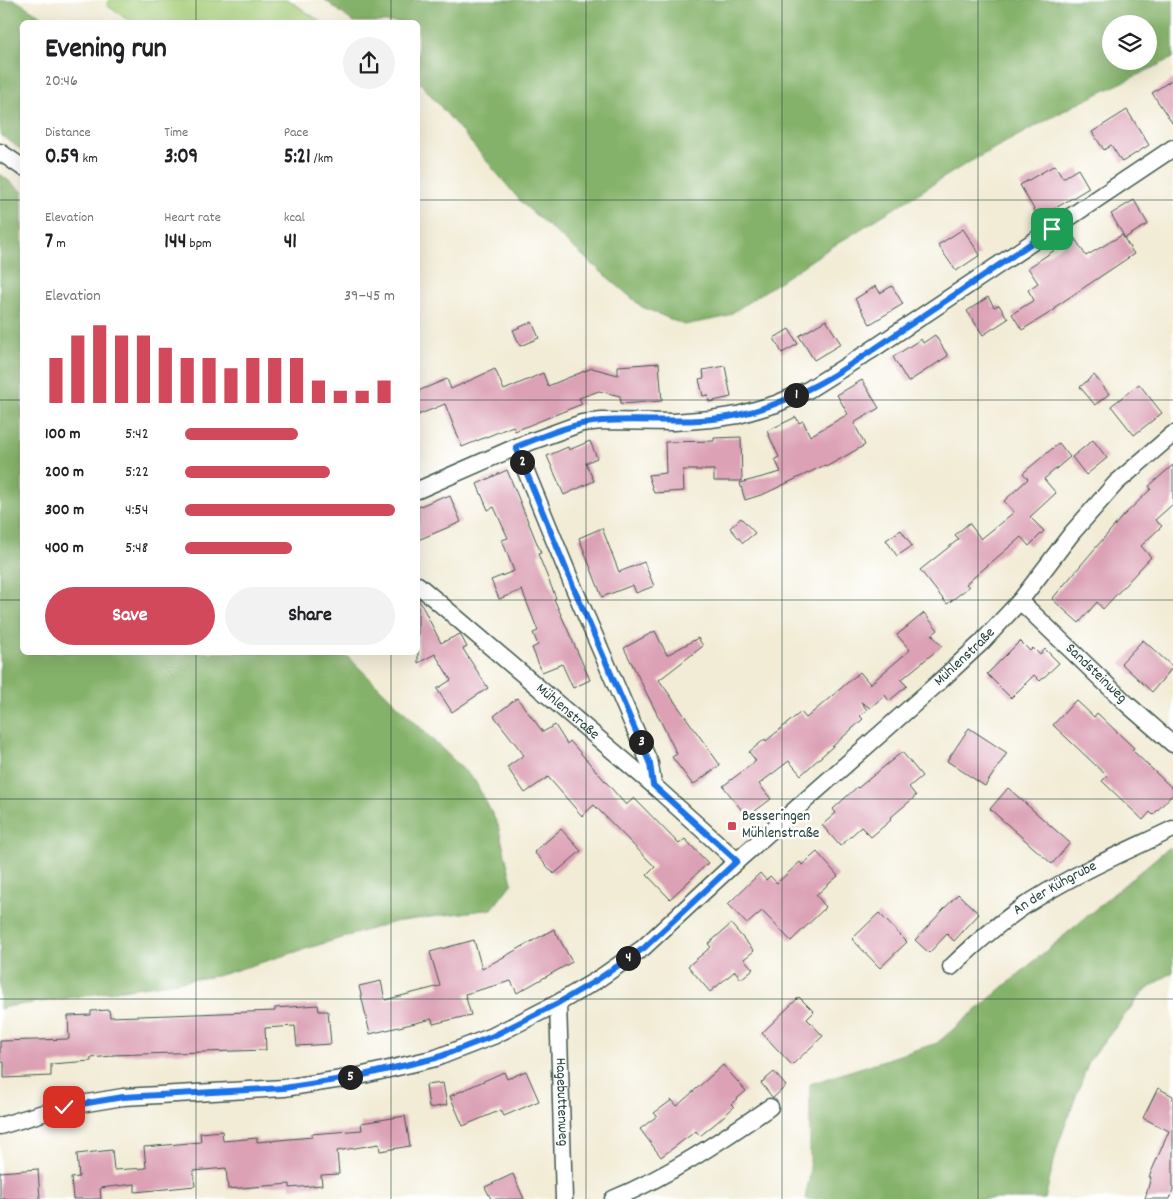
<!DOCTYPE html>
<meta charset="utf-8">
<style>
:root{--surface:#fff;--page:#f2f2f2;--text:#202124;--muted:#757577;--accent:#d1495b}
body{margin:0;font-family:Dekko,sans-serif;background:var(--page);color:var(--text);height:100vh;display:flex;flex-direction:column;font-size:19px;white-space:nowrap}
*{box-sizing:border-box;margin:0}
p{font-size:16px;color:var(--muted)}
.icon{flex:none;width:28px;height:28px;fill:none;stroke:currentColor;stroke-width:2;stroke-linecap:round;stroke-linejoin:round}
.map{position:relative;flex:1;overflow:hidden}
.side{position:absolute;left:20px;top:20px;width:400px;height:635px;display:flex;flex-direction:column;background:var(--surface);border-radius:8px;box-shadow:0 5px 20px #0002}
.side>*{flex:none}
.fabs{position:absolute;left:1102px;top:15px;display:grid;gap:10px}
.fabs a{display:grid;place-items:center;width:55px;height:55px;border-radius:50%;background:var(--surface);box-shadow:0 5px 20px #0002;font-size:25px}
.pin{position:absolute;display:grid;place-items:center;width:42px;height:42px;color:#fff;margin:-21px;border-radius:10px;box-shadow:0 2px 8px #0006}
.km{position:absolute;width:25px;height:25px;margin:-12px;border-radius:50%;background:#222;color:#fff;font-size:14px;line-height:25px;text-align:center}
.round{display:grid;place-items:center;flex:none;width:52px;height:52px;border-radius:26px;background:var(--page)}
.headline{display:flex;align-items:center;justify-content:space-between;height:85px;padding:0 25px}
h1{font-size:28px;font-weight:800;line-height:38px}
.figures{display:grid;grid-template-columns:repeat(3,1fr);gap:8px;height:85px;padding:5px 25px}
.figures div{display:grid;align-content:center}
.figures b{font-size:21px;font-weight:800}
.figures small{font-size:14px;font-weight:400}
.figures p{font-size:14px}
.chart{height:140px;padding:10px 25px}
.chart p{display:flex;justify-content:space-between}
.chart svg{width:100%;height:90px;margin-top:5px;stroke:var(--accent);stroke-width:6}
.cta{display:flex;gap:10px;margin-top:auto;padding:10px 25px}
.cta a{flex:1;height:58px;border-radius:30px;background:var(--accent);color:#fff;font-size:20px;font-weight:800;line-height:58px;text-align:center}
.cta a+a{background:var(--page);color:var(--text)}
ul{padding:0 25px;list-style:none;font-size:16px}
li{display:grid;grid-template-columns:80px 60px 1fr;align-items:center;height:38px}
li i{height:12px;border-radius:6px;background:var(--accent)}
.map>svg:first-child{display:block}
.green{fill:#a7cf7a;stroke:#638657}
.forest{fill:#85b26a;stroke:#52784f;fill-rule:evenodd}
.building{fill:#dca1b5}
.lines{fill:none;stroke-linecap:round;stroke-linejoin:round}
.street-casing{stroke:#3f574c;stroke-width:19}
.street{stroke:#fff;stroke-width:16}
.route-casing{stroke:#fff;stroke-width:10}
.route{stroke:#1a73e8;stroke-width:6}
.grid{fill:none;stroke:#1f3d34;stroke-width:1;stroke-opacity:0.55}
.poi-dot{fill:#d1495b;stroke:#fff;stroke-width:2}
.labels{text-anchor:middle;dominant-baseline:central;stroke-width:5;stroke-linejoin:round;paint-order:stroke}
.street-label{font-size:15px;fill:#1f3d34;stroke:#fff}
.poi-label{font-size:15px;fill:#1f3d34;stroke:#fff;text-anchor:start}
</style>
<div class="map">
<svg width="1173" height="1199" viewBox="0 0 1173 1199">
<rect width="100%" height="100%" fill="#fff"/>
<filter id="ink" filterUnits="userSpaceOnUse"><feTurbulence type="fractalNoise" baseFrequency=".02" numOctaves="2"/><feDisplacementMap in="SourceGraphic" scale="10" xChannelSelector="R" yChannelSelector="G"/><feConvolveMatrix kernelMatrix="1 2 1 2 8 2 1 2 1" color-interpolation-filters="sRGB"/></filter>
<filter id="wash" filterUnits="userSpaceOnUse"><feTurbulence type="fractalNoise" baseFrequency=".0096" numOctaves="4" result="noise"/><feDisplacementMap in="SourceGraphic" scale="20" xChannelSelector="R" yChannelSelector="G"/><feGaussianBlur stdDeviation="1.12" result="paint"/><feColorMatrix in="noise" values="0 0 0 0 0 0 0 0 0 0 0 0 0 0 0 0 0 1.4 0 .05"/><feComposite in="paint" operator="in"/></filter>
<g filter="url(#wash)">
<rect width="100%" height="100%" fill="#f2ecd6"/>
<!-- green -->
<path class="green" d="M 110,0 L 289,0 L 321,22 L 131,22 L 106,5 Z"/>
<!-- forest -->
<g class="forest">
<path d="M 0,0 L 15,0 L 51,22 L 22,22 L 22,150 L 0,134 Z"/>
<path d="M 325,0 L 1173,0 L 1173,58 L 1071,107 L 964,165 L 827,250 L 726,317 L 684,325 L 642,307 L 523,204 L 418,80 L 418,22 L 353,22 ZM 1111,24 L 1149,24 L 1149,61 L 1111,61 Z"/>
<path d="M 0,174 L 22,191 L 22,652 L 344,653 L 475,781 L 498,825 L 512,883 L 492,909 L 394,922 L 217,976 L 6,1007 L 0,1009 Z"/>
<path d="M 1169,847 L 1173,851 L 1173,972 L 1143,992 L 1089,1061 L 1058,1145 L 1045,1199 L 805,1199 L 810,1174 L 810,1084 L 937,1043 Z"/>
</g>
<g id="blocks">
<!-- building -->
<g class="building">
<path d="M 1173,79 L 1173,124 L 1152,93 Z"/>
<path d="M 1127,110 L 1149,145 L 1122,162 L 1111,145 L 1104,150 L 1092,132 Z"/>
<path d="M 1055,165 L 1063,178 L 1078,169 L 1089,188 L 1039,218 L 1020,185 Z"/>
<path d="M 1134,200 L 1148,224 L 1125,238 L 1111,214 Z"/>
<path d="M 963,229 L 980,255 L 956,271 L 938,245 Z"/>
<path d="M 1122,235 L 1134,254 L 1055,307 L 1056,309 L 1022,330 L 1012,314 L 1034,300 L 1028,290 L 1038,283 L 1028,268 L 1074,237 L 1086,256 Z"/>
<path d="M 876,286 L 880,293 L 892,286 L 903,304 L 870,324 L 855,299 Z"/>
<path d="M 988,297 L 994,307 L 999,305 L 1008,319 L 983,335 L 967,311 Z"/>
<path d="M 826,320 L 841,344 L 814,360 L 799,336 Z"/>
<path d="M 532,322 L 539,338 L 520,346 L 513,330 Z"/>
<path d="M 789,329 L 798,344 L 782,353 L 774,338 Z"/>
<path d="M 935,335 L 948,356 L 908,382 L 893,357 L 921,339 L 923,343 Z"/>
<path d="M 659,363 L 662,401 L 621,404 L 620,396 L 599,391 L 579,398 L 582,404 L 515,431 L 513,426 L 462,447 L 445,404 L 418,415 L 418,391 L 447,379 L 451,389 L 495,369 L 504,390 L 543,373 L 548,386 L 592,368 L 618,375 L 618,366 Z"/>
<path d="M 725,366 L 731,397 L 709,402 L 708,395 L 703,396 L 699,379 L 704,378 L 703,370 Z"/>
<path d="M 1094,375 L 1109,394 L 1095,405 L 1080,387 Z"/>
<path d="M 862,380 L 879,408 L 854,423 L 865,445 L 826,467 L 825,465 L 764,494 L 745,500 L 740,483 L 781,472 L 775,459 L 779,457 L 767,431 L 796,417 L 799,423 L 803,421 L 810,436 L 848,414 L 837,395 Z"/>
<path d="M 1139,384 L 1162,413 L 1134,435 L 1111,406 Z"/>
<path d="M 741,437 L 742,481 L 714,481 L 714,470 L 683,470 L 684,491 L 654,493 L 648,475 L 666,473 L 665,442 L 714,441 L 714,438 Z"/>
<path d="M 1093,440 L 1107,458 L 1086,475 L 1072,457 Z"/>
<path d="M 590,441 L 597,458 L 586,463 L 594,481 L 564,495 L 547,456 L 568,447 L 569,450 Z"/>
<path d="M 1059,443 L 1070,457 L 1044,479 L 1056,493 L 1030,517 L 1044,531 L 1029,546 L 1021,537 L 966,584 L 969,587 L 947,604 L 920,570 L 959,539 L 955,535 L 969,523 L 981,539 L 1014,512 L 1004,501 L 1028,479 L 1023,473 Z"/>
<path d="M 1173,465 L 1173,504 L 1155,520 L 1162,526 L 1141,546 L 1151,557 L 1103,609 L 1097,602 L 1079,623 L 1052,599 L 1121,518 L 1151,489 L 1149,486 Z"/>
<path d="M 507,470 L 541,553 L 538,554 L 556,598 L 554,599 L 590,680 L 573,688 L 562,664 L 542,672 L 532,648 L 538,645 L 533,633 L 538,631 L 522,590 L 499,599 L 491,580 L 514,571 L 502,540 L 508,538 L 494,507 L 488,510 L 477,484 Z"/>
<path d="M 444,496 L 445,498 L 450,496 L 461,522 L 418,540 L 418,507 Z"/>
<path d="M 741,518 L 755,533 L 743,543 L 730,528 Z"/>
<path d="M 602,528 L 619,572 L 644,562 L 654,586 L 636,593 L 633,585 L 602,597 L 579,538 Z"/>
<path d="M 901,530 L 912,546 L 897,556 L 886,540 Z"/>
<path d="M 418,598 L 441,643 L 460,634 L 467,647 L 463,649 L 488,688 L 452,712 L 437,689 L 451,680 L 435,654 L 418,663 Z"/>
<path d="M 924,613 L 938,630 L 932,635 L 942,646 L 901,680 L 907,686 L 889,701 L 885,695 L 870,708 L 861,702 L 867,710 L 860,716 L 863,719 L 801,775 L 789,761 L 759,784 L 771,799 L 747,817 L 723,786 L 756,761 L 749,752 L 765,739 L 766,741 L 801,712 L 806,718 L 860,672 L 870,684 L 910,650 L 897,635 Z"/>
<path d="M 655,631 L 667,655 L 698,638 L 703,646 L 659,680 L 720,765 L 693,785 L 672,757 L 677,754 L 624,648 Z"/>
<path d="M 1143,640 L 1173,667 L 1152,692 L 1121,663 Z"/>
<path d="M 1020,641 L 1030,651 L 1033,648 L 1040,655 L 1045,649 L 1059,663 L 1040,681 L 1034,675 L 1011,698 L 987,674 Z"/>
<path d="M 517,698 L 543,732 L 555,725 L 567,744 L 570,741 L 626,805 L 634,798 L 679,844 L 685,839 L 708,863 L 670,899 L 647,875 L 655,867 L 594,805 L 582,816 L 548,777 L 525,793 L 507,767 L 524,755 L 494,716 Z"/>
<path d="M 1076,700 L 1094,717 L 1097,713 L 1134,748 L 1132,750 L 1173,789 L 1173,794 L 1153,815 L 1150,812 L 1143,820 L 1102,781 L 1107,776 L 1053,725 Z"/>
<path d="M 969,728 L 1007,753 L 985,786 L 947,761 Z"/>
<path d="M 902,752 L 922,776 L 909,787 L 916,796 L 890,818 L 891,820 L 871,837 L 861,827 L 840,846 L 822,825 L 836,813 L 833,809 L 857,787 L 858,788 Z"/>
<path d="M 1008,788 L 1070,843 L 1052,864 L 990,809 Z"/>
<path d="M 561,829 L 581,851 L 554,874 L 534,852 Z"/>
<path d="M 817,852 L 838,876 L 816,895 L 826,907 L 791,941 L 762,911 L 747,924 L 728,904 L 760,873 L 766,880 L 770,876 L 777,883 L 800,862 L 802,865 Z"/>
<path d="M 958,894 L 979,914 L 954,941 L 947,934 L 929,953 L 915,940 Z"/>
<path d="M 879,913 L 907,942 L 880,968 L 852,939 Z"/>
<path d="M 731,924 L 754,951 L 744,959 L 753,969 L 741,979 L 735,971 L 710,992 L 688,966 L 711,947 L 708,944 Z"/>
<path d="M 554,929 L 572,962 L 517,993 L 511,981 L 465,994 L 471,1015 L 433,1024 L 432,1019 L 370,1034 L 359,986 L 381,981 L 385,1000 L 440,986 L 430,952 L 474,940 L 482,969 Z"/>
<path d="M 799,997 L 814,1012 L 807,1019 L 823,1036 L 792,1065 L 762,1033 Z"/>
<path d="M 318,1005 L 319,1011 L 328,1011 L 331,1044 L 297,1046 L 295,1026 L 265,1028 L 266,1050 L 112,1055 L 112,1056 L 91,1058 L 91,1061 L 51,1064 L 51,1076 L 4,1078 L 4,1062 L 0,1062 L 0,1041 L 69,1039 L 68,1016 L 91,1015 L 91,1011 L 109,1010 L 110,1017 L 169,1015 L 275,1011 L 275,1008 Z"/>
<path d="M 723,1065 L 746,1091 L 731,1104 L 734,1107 L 716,1123 L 700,1136 L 696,1131 L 661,1157 L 640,1129 L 657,1116 L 654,1113 L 672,1100 L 677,1106 Z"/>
<path d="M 526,1071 L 539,1101 L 504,1116 L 501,1110 L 463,1126 L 450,1096 L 504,1072 L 507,1079 Z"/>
<path d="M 774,1072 L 786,1086 L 773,1098 L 761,1083 Z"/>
<path d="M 443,1083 L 447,1105 L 429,1108 L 426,1085 Z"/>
<path d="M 1158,1088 L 1173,1096 L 1173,1189 L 1170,1199 L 1145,1199 L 1151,1177 L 1149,1177 L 1169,1131 L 1143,1118 Z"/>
<path d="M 405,1116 L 410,1146 L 380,1151 L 379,1144 L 337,1151 L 339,1174 L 321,1175 L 322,1185 L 290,1188 L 290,1184 L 228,1189 L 226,1168 L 193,1171 L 195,1186 L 135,1192 L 135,1184 L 100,1188 L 101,1199 L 73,1199 L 71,1178 L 79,1177 L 77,1154 L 112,1150 L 114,1170 L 146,1168 L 144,1147 L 201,1142 L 200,1133 L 222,1131 L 223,1141 L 257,1138 L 257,1142 L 312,1137 L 311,1134 L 362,1130 L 361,1123 Z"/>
<path d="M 38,1169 L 40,1199 L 0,1199 L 0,1172 Z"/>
<path d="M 513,1174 L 524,1199 L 491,1199 L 485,1187 Z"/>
</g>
</g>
</g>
<g filter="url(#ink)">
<use href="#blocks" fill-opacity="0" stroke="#3f574c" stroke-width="1"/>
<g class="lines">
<!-- street casing -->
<g class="street-casing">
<g id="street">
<path d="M 0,152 L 22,167"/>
<path d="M 516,447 L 573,586 L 650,764 L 653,785"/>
<path d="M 418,490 L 516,447 L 582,423 L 602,421 L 674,422 L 711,419 L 738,415 L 776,404 L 808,390 L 870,351 L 1173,148"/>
<path id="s1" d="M 418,585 L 653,785 L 737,861"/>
<path id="s2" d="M 1020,601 L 1127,704 L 1173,744"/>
<path id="s3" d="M 951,967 C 977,942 1005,917 1037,898 C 1080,871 1127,851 1173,829"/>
<path id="s4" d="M 558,1003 L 564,1199"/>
<path id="s5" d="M 0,1126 L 63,1107 L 123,1097 L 284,1088 L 355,1077 L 436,1058 L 493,1036 L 558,1003 L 597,980 L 643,948 L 737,861 L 938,683 L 982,642 L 1020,601 L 1072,533 L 1116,483 L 1173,434"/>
<path d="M 613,1199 C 669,1176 720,1141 770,1107"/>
</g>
</g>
<!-- street -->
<use href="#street" class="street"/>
</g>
</g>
<g class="lines" filter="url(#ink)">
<!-- route casing -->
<g class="route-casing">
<path id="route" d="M 64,1107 L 123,1097 L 284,1088 L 355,1077 L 436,1058 L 493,1036 L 558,1003 L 597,980 L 644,948 L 737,861 L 653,785 L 650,764 L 573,586 L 516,447 C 543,436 572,423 602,421 C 648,418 693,425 738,415 C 801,402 855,362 908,326 C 956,294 1004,262 1052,229"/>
</g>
<!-- route -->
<use href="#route" class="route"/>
</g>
<!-- grid -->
<path class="grid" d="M 196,0 L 196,22M 391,0 L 391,22M 586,0 L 586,1199M 782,0 L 782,1199M 978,0 L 978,1199M 0,200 L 22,200M 418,200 L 1173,200M 0,400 L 22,400M 418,400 L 1173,400M 0,600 L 22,600M 418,600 L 1173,600M 196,652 L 196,1199M 391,652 L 391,1199M 0,799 L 1173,799M 0,999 L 1173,999"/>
<!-- markers -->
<rect class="poi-dot" x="727" y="821" width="10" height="10" rx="2.5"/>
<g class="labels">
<!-- street labels -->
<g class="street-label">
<text stroke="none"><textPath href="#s5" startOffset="1112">Mühlenstraße</textPath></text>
<text stroke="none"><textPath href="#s2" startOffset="105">Sandsteinweg</textPath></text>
<text stroke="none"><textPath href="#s1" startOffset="196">Mühlenstraße</textPath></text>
<text stroke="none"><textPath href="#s3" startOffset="131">An der Kühgrube</textPath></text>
<text stroke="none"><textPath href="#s4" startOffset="99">Hagebuttenweg</textPath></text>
</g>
<!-- poi labels -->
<g class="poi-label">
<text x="742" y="817">Besseringen<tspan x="742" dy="17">Mühlenstraße</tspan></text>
</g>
</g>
</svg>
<div class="fabs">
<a><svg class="icon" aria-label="layers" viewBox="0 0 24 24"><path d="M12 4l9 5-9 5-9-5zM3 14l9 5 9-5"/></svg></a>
</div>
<div class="pin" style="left:1052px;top:229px;background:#1e9e55"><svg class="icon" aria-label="arrive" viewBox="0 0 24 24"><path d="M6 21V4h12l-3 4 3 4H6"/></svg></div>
<div class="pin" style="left:64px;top:1107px;background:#d93025"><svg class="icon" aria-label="check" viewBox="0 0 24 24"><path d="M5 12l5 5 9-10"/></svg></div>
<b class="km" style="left:796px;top:395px">1</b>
<b class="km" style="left:522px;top:462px">2</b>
<b class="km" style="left:641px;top:742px">3</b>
<b class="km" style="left:628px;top:958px">4</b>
<b class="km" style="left:350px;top:1077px">5</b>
<section class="side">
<div class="headline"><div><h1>Evening run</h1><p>20:46</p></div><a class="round"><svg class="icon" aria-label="share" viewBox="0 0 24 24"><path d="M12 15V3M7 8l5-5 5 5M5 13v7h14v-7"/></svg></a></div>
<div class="figures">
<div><p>Distance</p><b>0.59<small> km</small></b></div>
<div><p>Time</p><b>3:09</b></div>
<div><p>Pace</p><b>5:21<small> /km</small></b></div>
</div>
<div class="figures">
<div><p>Elevation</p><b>7<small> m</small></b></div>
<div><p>Heart rate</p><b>144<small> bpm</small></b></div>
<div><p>kcal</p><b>41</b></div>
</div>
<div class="chart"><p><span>Elevation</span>39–45 m</p>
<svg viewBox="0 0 160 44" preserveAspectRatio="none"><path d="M5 44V22M15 44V11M25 44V6M35 44V11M45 44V11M55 44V17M65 44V22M75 44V22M85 44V27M95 44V22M105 44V22M115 44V22M125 44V33M135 44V38M145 44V38M155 44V33"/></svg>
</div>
<ul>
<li><b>100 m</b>5:42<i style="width:54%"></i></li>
<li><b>200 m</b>5:22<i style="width:69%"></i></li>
<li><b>300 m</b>4:54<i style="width:100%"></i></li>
<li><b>400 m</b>5:48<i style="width:51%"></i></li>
</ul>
<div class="cta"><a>Save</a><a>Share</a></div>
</section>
</div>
